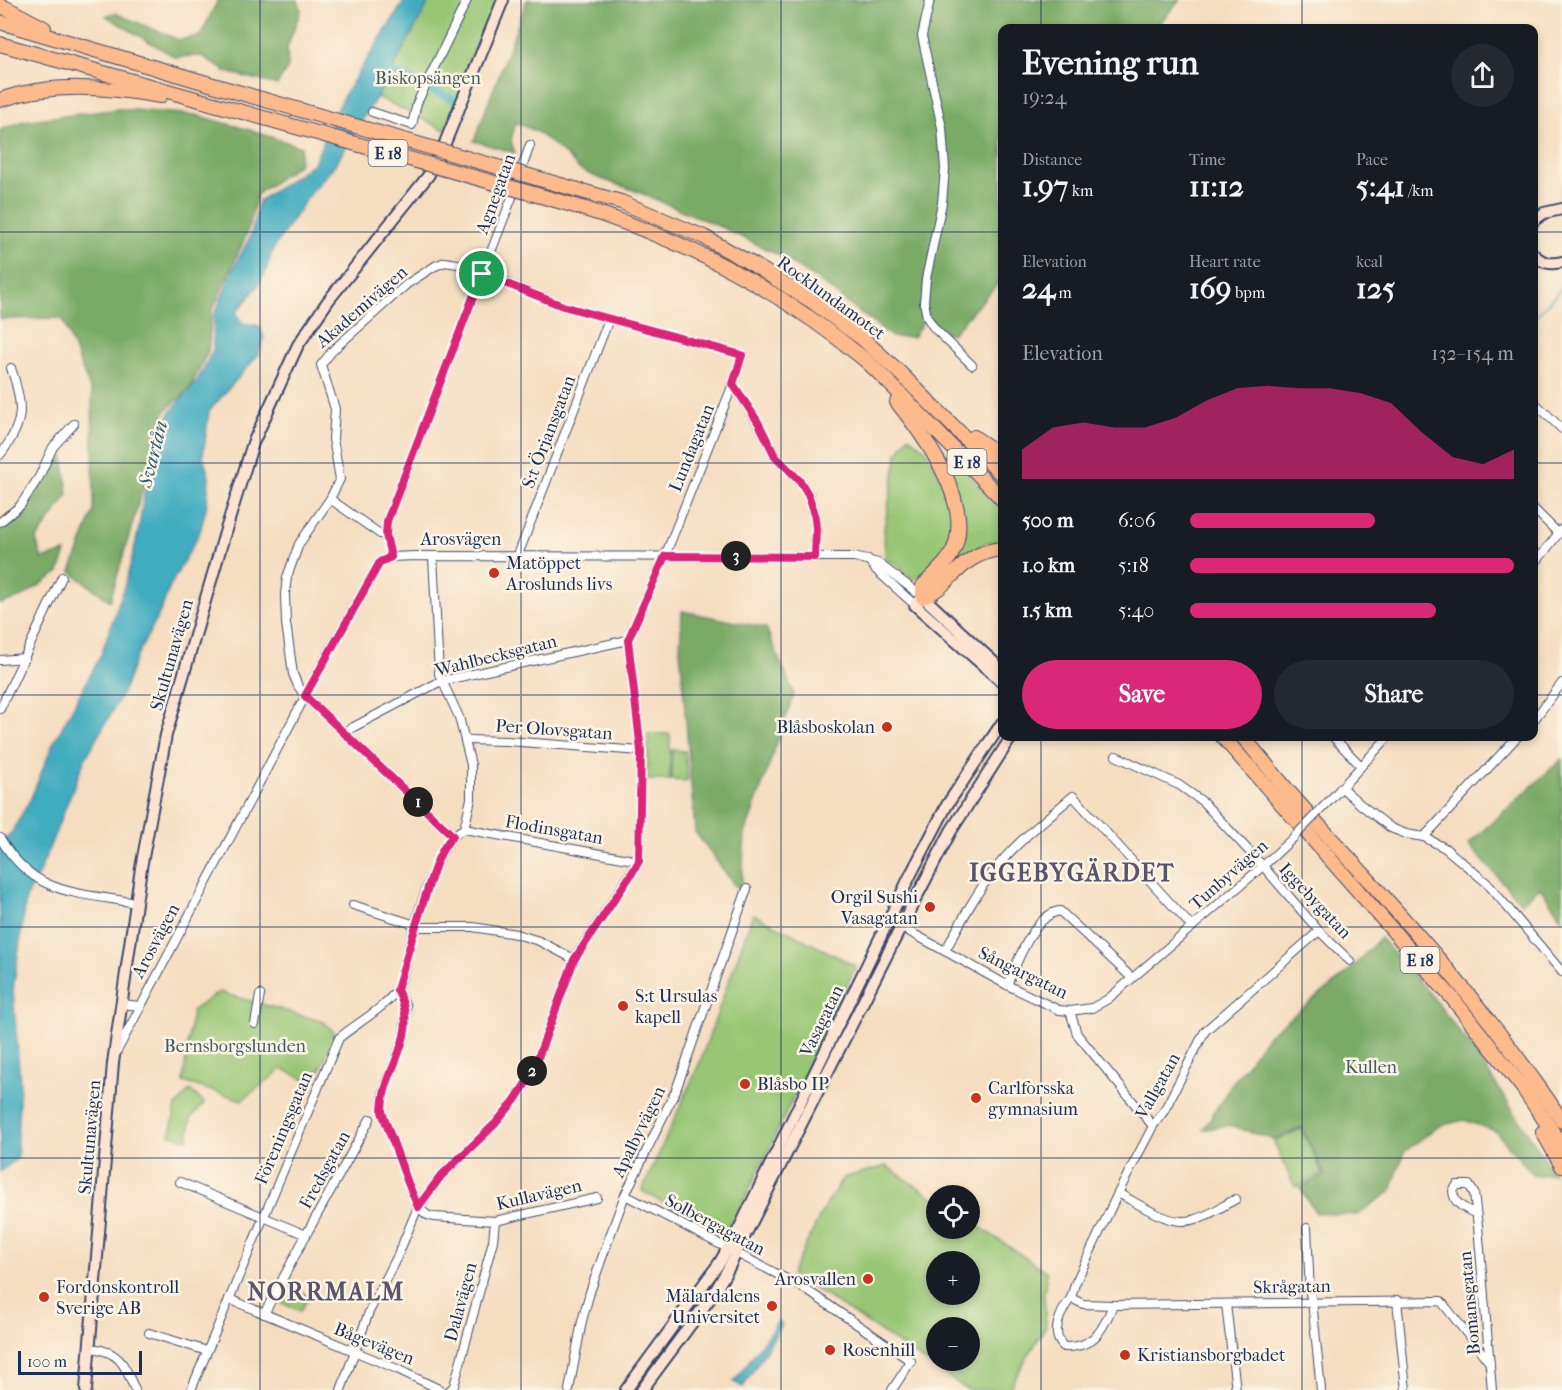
<!DOCTYPE html>
<meta charset="utf-8">
<style>
:root{--surface:#171b24;--page:#242831;--text:#f1f3f6;--muted:#9ea1a6;--accent:#db2777}
body{margin:0;font-family:"IM FELL French Canon",serif;background:var(--page);color:var(--text);height:100vh;display:flex;flex-direction:column;font-size:22px;white-space:nowrap}
*{box-sizing:border-box;margin:0}
p{font-size:20px;color:var(--muted)}
.icon{flex:none;width:33px;height:33px;fill:none;stroke:currentColor;stroke-width:2;stroke-linecap:round;stroke-linejoin:round}
.map{position:relative;flex:1;overflow:hidden}
.panel{position:absolute;left:998px;top:24px;width:540px;height:717px;display:flex;flex-direction:column;background:var(--surface);border-radius:12px;box-shadow:0 3px 9px #0003}
.panel>*{flex:none}
.buttons{position:absolute;left:926px;top:1185px;display:grid;gap:12px}
.buttons a{display:grid;place-items:center;width:54px;height:54px;border-radius:50%;background:var(--surface);box-shadow:0 3px 9px #0003;font-size:30px}
.scale{position:absolute;left:18px;bottom:15px;width:124px;box-sizing:border-box;padding-left:6px;border:3px solid #1b2f5e;border-top:0;font-size:16px;line-height:21px;white-space:nowrap;color:#1b2f5e;-webkit-text-stroke:4px #fcf5e5;paint-order:stroke}
.pin{position:absolute;display:grid;place-items:center;width:51px;height:51px;color:#fff;margin:-26px;border:3px solid #fff;border-radius:50%;box-shadow:0 2px 6px #0007}
.km{position:absolute;width:30px;height:30px;margin:-15px;border-radius:50%;background:#222;color:#fff;font-size:16px;line-height:30px;text-align:center}
.round{display:grid;place-items:center;flex:none;width:63px;height:63px;border-radius:32px;background:var(--page)}
.overview{display:flex;align-items:center;justify-content:space-between;height:102px;padding:0 24px}
h1{font-size:33px;font-weight:700;line-height:45px}
.metrics{display:grid;grid-template-columns:repeat(3,1fr);gap:9px;height:102px;padding:6px 24px}
.metrics div{display:grid;align-content:center}
.metrics b{font-size:30px;font-weight:700}
.metrics small{font-size:16px;font-weight:400}
.metrics p{font-size:16px}
.chart{height:168px;padding:12px 24px}
.chart p{display:flex;justify-content:space-between}
.chart svg{width:100%;height:108px;margin-top:6px;fill:var(--accent);opacity:.7}
.cta{display:flex;gap:12px;margin-top:auto;padding:12px 24px}
.cta a{flex:1;height:69px;border-radius:36px;background:var(--accent);color:#fff;font-size:24px;font-weight:700;line-height:69px;text-align:center}
.cta a+a{background:var(--page);color:var(--text)}
ul{padding:0 24px;list-style:none;font-size:20px}
li{display:grid;grid-template-columns:96px 72px 1fr;align-items:center;height:45px}
li i{height:15px;border-radius:8px;background:var(--accent)}
.map>svg:first-child{display:block}
.green{fill:#98c674;stroke:#5a7a69;stroke-width:1.5;fill-rule:evenodd}
.forest{fill:#7aab66;stroke:#4a6d62;stroke-width:1.5}
.water{fill:#40acbf;stroke:#2e6e8e;stroke-width:1.5}
.lines{fill:none;stroke-linecap:round;stroke-linejoin:round}
.stream{stroke:#40acbf;stroke-width:2}
.canal{stroke:#40acbf;stroke-width:9}
.street-casing{stroke:#3c496d;stroke-width:10}
.secondary-casing{stroke:#3c496d;stroke-width:14}
.highway-casing{stroke:#3c496d;stroke-width:16}
.street{stroke:#fff;stroke-width:8}
.secondary{stroke:#fee3d1;stroke-width:10}
.highway{stroke:#fcba8d;stroke-width:14}
.street-bridge-casing{stroke:#3c496d;stroke-width:10;stroke-linecap:butt}
.highway-bridge-casing{stroke:#3c496d;stroke-width:16;stroke-linecap:butt}
.street-bridge{stroke:#fff;stroke-width:8}
.highway-bridge{stroke:#fcba8d;stroke-width:14}
.route-casing{stroke:#fff;stroke-width:12}
.route{stroke:#db2777;stroke-width:8}
.grid{fill:none;stroke:#1b2f5e;stroke-width:1.5;stroke-opacity:0.55}
.poi-dot{fill:#c8321e;stroke:#fcf5e5;stroke-width:2}
.labels{text-anchor:middle;dominant-baseline:central;stroke-width:5;stroke-linejoin:round;paint-order:stroke}
.shield{fill:#fcf5e5;stroke:#5e6a86;stroke-width:1.5}
.shield-label{font-size:16px;font-weight:bold;fill:#1b2f5e}
.park-label{font-size:18px;fill:#405c65;stroke:#fcf5e5}
.street-label{font-size:18px;fill:#1b2f5e;stroke:#fcf5e5}
.poi-label{font-size:18px;fill:#1b2f5e;stroke:#fcf5e5;text-anchor:start}
.water-label{font-size:20px;font-style:italic;fill:#285b80;stroke:#fcf5e5}
.district-label{font-size:24px;font-weight:bold;letter-spacing:1.5px;fill:#58556c;stroke:#fcf5e5}
</style>
<div class="map">
<svg width="1562" height="1390" viewBox="0 0 1562 1390">
<rect width="100%" height="100%" fill="#fcf5e5"/>
<filter id="ink" filterUnits="userSpaceOnUse"><feTurbulence type="fractalNoise" baseFrequency=".0167" numOctaves="2"/><feDisplacementMap in="SourceGraphic" scale="12" xChannelSelector="R" yChannelSelector="G"/><feConvolveMatrix kernelMatrix="1 2 1 2 8 2 1 2 1" color-interpolation-filters="sRGB"/></filter>
<filter id="wash" filterUnits="userSpaceOnUse"><feTurbulence type="fractalNoise" baseFrequency=".008" numOctaves="4" result="noise"/><feDisplacementMap in="SourceGraphic" scale="24" xChannelSelector="R" yChannelSelector="G"/><feGaussianBlur stdDeviation="1.35" result="paint"/><feColorMatrix in="noise" values="0 0 0 0 0 0 0 0 0 0 0 0 0 0 0 0 0 1.4 0 .05"/><feComposite in="paint" operator="in"/></filter>
<g filter="url(#wash)">
<rect width="100%" height="100%" fill="#f5ddc0"/>
<!-- green -->
<g class="green">
<path d="M 430,0 L 499,0 L 445,130 L 377,97 Z"/>
<path d="M 909,436 L 925,449 L 944,485 L 952,510 L 953,530 L 945,554 L 930,570 L 913,580 L 895,563 L 885,559 L 884,529 L 898,453 Z"/>
<path d="M 938,448 L 942,448 L 1002,509 L 1002,542 L 988,542 L 946,570 L 964,530 Z"/>
<path d="M 648,734 L 670,734 L 670,780 L 647,780 Z"/>
<path d="M 672,750 L 685,751 L 688,781 L 671,780 Z"/>
<path d="M 753,914 L 856,966 L 731,1228 L 717,1232 L 642,1191 L 700,1062 Z"/>
<path d="M 219,992 L 324,1022 L 336,1034 L 314,1083 L 282,1069 L 242,1100 L 183,1082 L 192,1011 Z"/>
<path d="M 190,1090 L 204,1103 L 191,1118 L 188,1139 L 170,1135 L 176,1106 Z"/>
<path d="M 1301,1129 L 1323,1174 L 1295,1187 L 1274,1142 Z"/>
<path d="M 886,1166 L 936,1199 L 936,1228 L 969,1228 L 969,1220 L 1047,1272 L 1044,1293 L 1046,1326 L 1008,1390 L 968,1390 L 808,1284 L 791,1275 L 823,1210 L 843,1178 ZM 936,1262 L 969,1262 L 969,1294 L 936,1294 ZM 936,1328 L 969,1328 L 969,1360 L 936,1360 Z"/>
<path d="M 285,1282 L 309,1297 L 300,1311 L 275,1300 Z"/>
</g>
<!-- forest -->
<g class="forest">
<path d="M 218,0 L 298,0 L 301,10 L 287,48 L 288,67 L 277,85 L 227,72 L 202,56 L 175,57 L 106,16 L 115,13 L 179,40 L 200,36 Z"/>
<path d="M 527,0 L 1180,0 L 1155,28 L 1002,28 L 1002,279 L 952,334 L 938,331 L 927,315 L 913,337 L 892,337 L 815,278 L 779,255 L 721,227 L 636,191 L 596,177 L 579,169 L 567,156 L 537,132 L 516,122 L 511,140 L 515,153 L 474,141 Z"/>
<path d="M 120,109 L 196,115 L 250,130 L 301,147 L 299,164 L 257,194 L 247,233 L 212,311 L 208,351 L 189,390 L 165,411 L 110,601 L 71,572 L 94,510 L 92,394 L 62,318 L 0,319 L 0,130 L 23,121 Z"/>
<path d="M 62,446 L 68,494 L 36,540 L 42,559 L 66,552 L 59,572 L 22,597 L 0,604 L 0,525 L 30,501 Z"/>
<path d="M 682,611 L 766,628 L 794,694 L 745,834 L 741,894 L 695,832 L 680,649 Z"/>
<path d="M 1562,759 L 1562,919 L 1540,887 L 1521,903 L 1468,844 Z"/>
<path d="M 1380,938 L 1432,996 L 1474,1051 L 1554,1173 L 1535,1176 L 1495,1131 L 1464,1120 L 1439,1126 L 1404,1152 L 1391,1191 L 1357,1215 L 1316,1213 L 1300,1188 L 1325,1175 L 1302,1127 L 1274,1140 L 1229,1125 L 1203,1130 L 1230,1087 L 1268,1035 L 1344,976 Z"/>
</g>
<!-- water -->
<g class="water">
<path d="M 405,0 L 430,0 L 385,83 L 337,162 L 307,198 L 273,249 L 265,273 L 257,287 L 236,313 L 242,323 L 260,326 L 264,338 L 259,354 L 209,411 L 203,456 L 209,477 L 207,504 L 200,532 L 170,586 L 161,610 L 136,658 L 122,694 L 84,761 L 40,871 L 26,899 L 13,990 L 20,1083 L 17,1140 L 18,1158 L 0,1172 L 0,843 L 12,832 L 31,798 L 53,744 L 101,655 L 126,582 L 138,533 L 146,483 L 169,414 L 198,379 L 213,350 L 214,316 L 233,269 L 251,235 L 259,201 L 314,163 L 343,97 Z"/>
<path d="M 778,1321 L 782,1324 L 743,1387 L 734,1382 Z"/>
</g>
<g class="lines">
<!-- stream -->
<path class="stream" d="M 1533,319 L 1562,288"/>
<!-- canal -->
<path class="canal" d="M 381,67 L 452,99"/>
</g>
</g>
<g filter="url(#ink)">
<g class="lines">
<!-- street casing -->
<g class="street-casing">
<g id="street">
<path d="M 930,0 L 922,36 L 942,128 L 945,169 L 942,203 L 926,279 L 924,302 L 927,317 L 934,328 L 972,365"/>
<path d="M 372,112 L 412,125 L 417,103 L 467,0"/>
<path d="M 733,384 L 757,422 L 775,456 L 800,481 L 809,494 L 814,511 L 816,528 L 815,557"/>
<path d="M 1533,401 L 1562,429"/>
<path d="M 0,455 C 25,423 24,406 11,368"/>
<path d="M 330,499 L 380,534 L 386,535"/>
<path d="M 1533,508 L 1558,533"/>
<path d="M 0,522 L 20,506 L 39,477 L 53,447 L 74,424"/>
<path d="M 518,555 L 609,319"/>
<path d="M 391,557 L 386,535 L 387,521 L 511,200 L 530,145"/>
<path d="M 868,559 L 875,569 L 915,605"/>
<path d="M 1533,566 L 1562,529"/>
<path d="M 0,660 L 25,658"/>
<path d="M 0,709 L 62,577"/>
<path d="M 1533,721 L 1562,683"/>
<path d="M 344,732 L 441,681 L 628,640"/>
<path d="M 1332,736 L 1361,766"/>
<path d="M 466,740 L 507,741 L 641,751"/>
<path d="M 1116,756 L 1179,785 L 1203,802 L 1263,866 L 1319,931 L 1350,961"/>
<path d="M 1341,787 L 1360,804 L 1391,828 L 1406,834 L 1424,837 L 1445,848 L 1487,883 L 1562,972"/>
<path d="M 1330,800 L 1389,736"/>
<path d="M 464,829 L 639,861"/>
<path d="M 1424,837 L 1518,736"/>
<path d="M 0,838 C 34,896 76,892 136,903"/>
<path d="M 353,905 L 422,927 L 473,927 L 516,934 L 539,941 L 574,959"/>
<path d="M 901,927 L 1007,985 L 1059,1010 L 1070,1011 L 1092,1008 L 1108,999 L 1263,866 L 1294,837"/>
<path d="M 1319,931 L 1205,1031 L 1164,1111 L 1153,1126 L 1118,1193 L 1075,1284 L 1071,1298 L 1083,1304 L 1113,1305 L 1441,1301 L 1490,1363"/>
<path d="M 945,951 C 960,924 974,896 993,872 C 1015,843 1046,819 1073,796 L 1192,927"/>
<path d="M 1007,985 C 1017,963 1034,914 1060,911 L 1132,978"/>
<path d="M 397,990 L 406,1006 L 404,1037 L 383,1094 L 382,1112 L 408,1183 L 418,1207 L 427,1215 L 434,1217 L 495,1221 L 597,1198"/>
<path d="M 121,1004 L 141,1006 L 325,659 L 380,562 L 391,557 L 415,556 L 854,557 L 878,563 L 923,597"/>
<path d="M 1070,1011 L 1077,1034 L 1153,1126"/>
<path d="M 255,1024 L 260,995"/>
<path d="M 116,1053 L 141,1006"/>
<path d="M 180,1182 L 306,1235 L 370,1119"/>
<path d="M 1118,1193 C 1135,1202 1165,1222 1183,1221 C 1202,1221 1220,1207 1236,1199"/>
<path d="M 625,1195 L 802,1287 L 911,1361 L 892,1390"/>
<path d="M 1476,1214 C 1465,1208 1454,1205 1453,1191 L 1457,1185 L 1469,1185 L 1474,1193 L 1478,1226 L 1492,1390"/>
<path d="M 1307,1228 L 1310,1294 L 1312,1301 L 1321,1390"/>
<path d="M 1071,1298 C 1061,1311 1049,1334 1064,1347 C 1094,1348 1103,1330 1113,1305"/>
<path d="M 229,1299 L 397,1369 L 441,1390"/>
<path d="M 1397,1300 L 1406,1390"/>
<path d="M 1226,1304 L 1236,1390"/>
<path d="M 264,1314 L 306,1235"/>
<path d="M 149,1333 L 207,1351"/>
<path d="M 91,1348 C 121,1352 124,1364 135,1390"/>
<path d="M 191,1390 L 339,1038 C 357,1023 382,1010 396,991 C 402,983 404,967 407,956 C 414,928 436,839 464,829 L 471,799 L 471,765 L 459,717 L 439,674 L 433,556"/>
<path d="M 341,1390 L 369,1312 L 398,1255 L 418,1207 L 441,1176 L 495,1124 L 515,1100 L 526,1084 L 536,1063 L 574,959 L 639,861 L 641,751 L 628,640 L 665,556 L 733,384 L 742,355 L 563,306 L 464,265 L 445,262 L 435,266 L 407,284 L 333,350 L 321,365 L 335,409 L 333,439 L 340,479 L 330,499 L 299,544 L 287,577 L 285,594 L 286,623 L 293,674 L 298,686 L 305,696 L 453,836"/>
<path d="M 450,1390 L 454,1386 L 493,1241 L 495,1221"/>
<path d="M 569,1390 L 582,1321 L 590,1292 L 608,1241 L 625,1195 L 676,1090 L 747,889"/>
</g>
</g>
<!-- secondary casing -->
<g class="secondary-casing">
<g id="secondary">
<path d="M 1533,221 L 1544,213 L 1562,209"/>
<path d="M 1533,254 C 1542,263 1550,265 1562,262"/>
<path d="M 1002,670 L 923,597 L 915,605 L 1002,682"/>
<path d="M 86,1390 L 113,1063 L 141,868 L 166,735 L 224,536 L 253,443 L 298,345 L 328,301 L 428,176 L 445,143 L 503,0"/>
<path d="M 626,1390 L 720,1262 L 740,1227 L 911,874 L 947,805 L 1002,723"/>
<path d="M 642,1390 L 714,1293 L 728,1269 L 901,927 L 951,831 L 1012,736"/>
</g>
</g>
<!-- highway casing -->
<g class="highway-casing">
<g id="highway">
<path d="M 0,5 L 44,28"/>
<path d="M 0,22 L 220,87"/>
<path d="M 0,44 L 214,104"/>
<path d="M 0,100 C 52,82 106,87 160,96"/>
<path d="M 564,186 L 621,202 L 704,237 L 754,265 L 813,302 L 863,339 L 898,371 L 1002,475"/>
<path d="M 562,202 C 674,234 774,285 864,359 C 882,375 899,393 916,410 C 945,440 973,469 1002,499"/>
<path d="M 897,402 C 925,437 978,508 951,555 C 944,567 932,576 923,586 L 923,597 C 954,585 959,553 1002,549"/>
<path d="M 974,437 L 1002,456"/>
<path d="M 1222,736 L 1453,999 L 1523,1088 L 1562,1146"/>
<path d="M 1242,736 C 1263,760 1283,786 1304,809 C 1395,908 1488,1009 1562,1121"/>
<path d="M 1543,1132 L 1562,1166"/>
</g>
</g>
<!-- street -->
<use href="#street" class="street"/>
<!-- secondary -->
<use href="#secondary" class="secondary"/>
<!-- highway -->
<use href="#highway" class="highway"/>
<!-- street-bridge casing -->
<g class="street-bridge-casing">
<path id="street-bridge" d="M 1294,837 L 1330,800"/>
</g>
<!-- highway-bridge casing -->
<g class="highway-bridge-casing">
<g id="highway-bridge">
<path d="M 220,87 L 564,186"/>
<path d="M 214,104 L 562,202"/>
</g>
</g>
<!-- street-bridge -->
<use href="#street-bridge" class="street-bridge"/>
<!-- highway-bridge -->
<use href="#highway-bridge" class="highway-bridge"/>
</g>
</g>
<g class="lines" filter="url(#ink)">
<!-- route casing -->
<g class="route-casing">
<path id="route" d="M 482,274 L 563,306 L 742,355 L 733,384 L 758,422 L 775,456 L 800,481 L 808,494 L 814,511 L 816,528 L 815,557 L 665,556 L 628,640 L 641,751 L 639,861 L 632,873 L 574,960 L 536,1063 L 526,1083 L 515,1100 L 495,1124 L 441,1176 L 418,1207 L 408,1183 L 382,1112 C 382,1067 423,1037 397,990 C 407,956 416,923 427,891 C 433,872 439,850 453,836 L 305,696 L 380,562 L 391,557 L 386,535 L 387,521 Z"/>
</g>
<!-- route -->
<use href="#route" class="route"/>
</g>
<!-- grid -->
<path class="grid" d="M 260,0 L 260,1390M 521,0 L 521,1390M 781,0 L 781,1390M 1041,0 L 1041,28M 1302,0 L 1302,28M 0,232 L 1002,232M 1533,232 L 1562,232M 0,463 L 1002,463M 1533,463 L 1562,463M 0,695 L 1002,695M 1533,695 L 1562,695M 1041,736 L 1041,1390M 1302,736 L 1302,1390M 0,927 L 1562,927M 0,1158 L 1562,1158"/>
<!-- markers -->
<g class="poi-dot">
<circle cx="494" cy="573" r="6"/>
<circle cx="887" cy="727" r="6"/>
<circle cx="930" cy="907" r="6"/>
<circle cx="623" cy="1006" r="6"/>
<circle cx="745" cy="1084" r="6"/>
<circle cx="976" cy="1098" r="6"/>
<circle cx="868" cy="1279" r="6"/>
<circle cx="44" cy="1297" r="6"/>
<circle cx="772" cy="1306" r="6"/>
<circle cx="830" cy="1350" r="6"/>
<circle cx="1125" cy="1355" r="6"/>
</g>
<g class="labels">
<!-- shield labels -->
<g class="shield">
<rect x="368.5" y="140" width="39" height="26" rx="4.5"/>
<rect x="947.5" y="449" width="39" height="26" rx="4.5"/>
<rect x="1400.5" y="947" width="39" height="26" rx="4.5"/>
</g>
<g class="shield-label">
<text x="388" y="153">E 18</text>
<text x="967" y="462">E 18</text>
<text x="1420" y="960">E 18</text>
</g>
<!-- park labels -->
<g class="park-label">
<text x="428" y="78">Biskopsängen</text>
<text x="235" y="1046">Bernsborgslunden</text>
<text x="1371" y="1067">Kullen</text>
</g>
<!-- street labels -->
<g class="street-label">
<text transform="translate(496 194) rotate(-70)">Agnegatan</text>
<text transform="translate(831 298) rotate(36)">Rocklundamotet</text>
<text transform="translate(362 307) rotate(-41)">Akademivägen</text>
<text transform="translate(549 432) rotate(-69)">S:t Örjansgatan</text>
<text transform="translate(692 448) rotate(-68)">Lundagatan</text>
<text x="461" y="539">Arosvägen</text>
<text transform="translate(172 655) rotate(-74)">Skultunavägen</text>
<text transform="translate(496 656) rotate(-14)">Wahlbecksgatan</text>
<text transform="translate(554 730) rotate(4)">Per Olovsgatan</text>
<text transform="translate(554 830) rotate(10)">Flodinsgatan</text>
<text transform="translate(1229 875) rotate(-41)">Tunbyvägen</text>
<text transform="translate(1315 901) rotate(47)">Iggebygatan</text>
<text transform="translate(156 941) rotate(-62)">Arosvägen</text>
<text transform="translate(1023 973) rotate(26)">Sångargatan</text>
<text transform="translate(822 1021) rotate(-64)">Vasagatan</text>
<text transform="translate(1158 1086) rotate(-61)">Vallgatan</text>
<text transform="translate(284 1128) rotate(-67)">Föreningsgatan</text>
<text transform="translate(639 1132) rotate(-64)">Apalbyvägen</text>
<text transform="translate(90 1137) rotate(-85)">Skultunavägen</text>
<text transform="translate(325 1170) rotate(-61)">Fredsgatan</text>
<text transform="translate(539 1195) rotate(-13)">Kullavägen</text>
<text transform="translate(715 1225) rotate(28)">Solbergagatan</text>
<text transform="translate(1292 1287) rotate(-1)">Skrågatan</text>
<text transform="translate(461 1302) rotate(-75)">Dalavägen</text>
<text transform="translate(1470 1303) rotate(-95)">Bomansgatan</text>
<text transform="translate(374 1344) rotate(22)">Bågevägen</text>
</g>
<!-- poi labels -->
<g class="poi-label">
<text x="506" y="563">Matöppet<tspan x="506" dy="21">Aroslunds livs</tspan></text>
<text x="875" y="727" text-anchor="end">Blåsboskolan</text>
<text x="918" y="897" text-anchor="end">Orgil Sushi<tspan x="918" dy="21">Vasagatan</tspan></text>
<text x="635" y="996">S:t Ursulas<tspan x="635" dy="21">kapell</tspan></text>
<text x="757" y="1084">Blåsbo IP</text>
<text x="988" y="1088">Carlforsska<tspan x="988" dy="21">gymnasium</tspan></text>
<text x="856" y="1279" text-anchor="end">Arosvallen</text>
<text x="56" y="1287">Fordonskontroll<tspan x="56" dy="21">Sverige AB</tspan></text>
<text x="760" y="1296" text-anchor="end">Mälardalens<tspan x="760" dy="21">Universitet</tspan></text>
<text x="842" y="1350">Rosenhill</text>
<text x="1137" y="1355">Kristiansborgbadet</text>
</g>
<!-- water labels -->
<g class="water-label">
<text transform="translate(153 454) rotate(-76)">Svartån</text>
</g>
<!-- district labels -->
<g class="district-label">
<text x="1072" y="873">IGGEBYGÄRDET</text>
<text x="326" y="1292">NORRMALM</text>
</g>
</g>
</svg>
<div class="buttons">
<a><svg class="icon" aria-label="locate" viewBox="0 0 24 24"><circle cx="12" cy="12" r="6"/><path d="M12 2v4M12 18v4M2 12h4M18 12h4"/></svg></a>
<a>+</a>
<a>−</a>
</div>
<div class="scale">100 m</div>
<div class="pin" style="left:482px;top:274px;background:#1e9e55"><svg class="icon" aria-label="arrive" viewBox="0 0 24 24"><path d="M6 21V4h12l-3 4 3 4H6"/></svg></div>
<b class="km" style="left:418px;top:802px">1</b>
<b class="km" style="left:532px;top:1071px">2</b>
<b class="km" style="left:736px;top:556px">3</b>
<section class="panel">
<div class="overview"><div><h1>Evening run</h1><p>19:24</p></div><a class="round"><svg class="icon" aria-label="share" viewBox="0 0 24 24"><path d="M12 15V3M7 8l5-5 5 5M5 13v7h14v-7"/></svg></a></div>
<div class="metrics">
<div><p>Distance</p><b>1.97<small> km</small></b></div>
<div><p>Time</p><b>11:12</b></div>
<div><p>Pace</p><b>5:41<small> /km</small></b></div>
</div>
<div class="metrics">
<div><p>Elevation</p><b>24<small> m</small></b></div>
<div><p>Heart rate</p><b>169<small> bpm</small></b></div>
<div><p>kcal</p><b>125</b></div>
</div>
<div class="chart"><p><span>Elevation</span>132–154 m</p>
<svg viewBox="0 0 160 44" preserveAspectRatio="none"><path d="M0 44V32L10 23L20 21L30 23L40 23L50 19L60 12L70 7L80 6L90 7L100 7L110 9L120 13L130 25L140 35L150 38L160 32V44z"/></svg>
</div>
<ul>
<li><b>500 m</b>6:06<i style="width:57%"></i></li>
<li><b>1.0 km</b>5:18<i style="width:100%"></i></li>
<li><b>1.5 km</b>5:40<i style="width:76%"></i></li>
</ul>
<div class="cta"><a>Save</a><a>Share</a></div>
</section>
</div>
